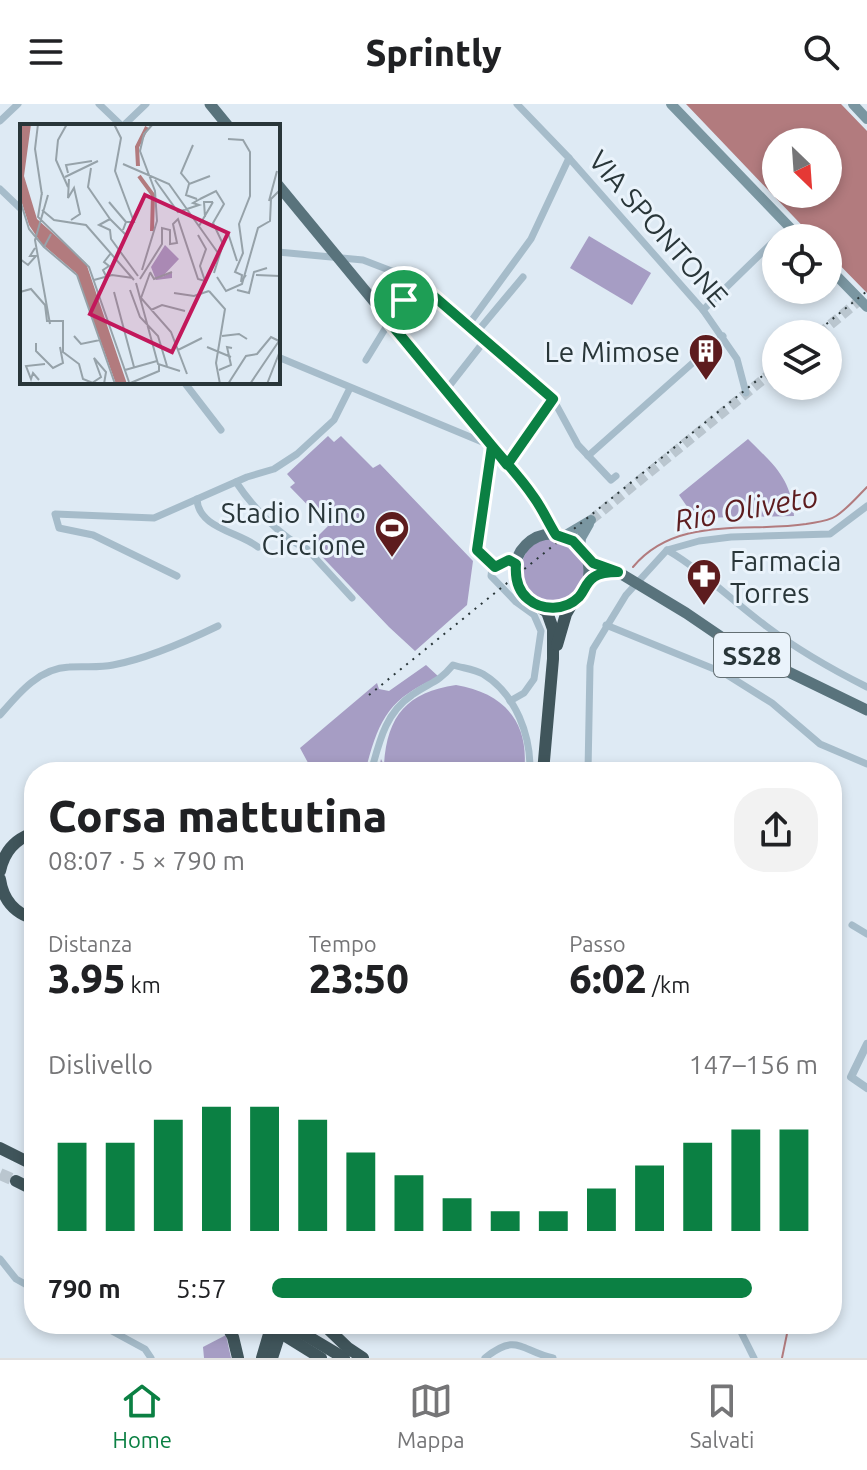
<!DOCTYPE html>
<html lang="it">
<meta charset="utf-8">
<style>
:root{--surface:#fff;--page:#f2f2f2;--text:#202124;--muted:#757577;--line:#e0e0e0;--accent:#0b8043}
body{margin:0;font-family:Ubuntu,sans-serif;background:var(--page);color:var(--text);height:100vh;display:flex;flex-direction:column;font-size:30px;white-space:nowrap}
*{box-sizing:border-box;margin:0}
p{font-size:26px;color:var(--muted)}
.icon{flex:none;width:44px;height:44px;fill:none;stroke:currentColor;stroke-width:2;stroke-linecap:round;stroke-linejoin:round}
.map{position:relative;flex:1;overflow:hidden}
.side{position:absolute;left:24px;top:658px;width:818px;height:572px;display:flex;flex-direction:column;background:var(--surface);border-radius:32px;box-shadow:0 4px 12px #0003}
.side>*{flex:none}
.needle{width:52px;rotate:155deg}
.controls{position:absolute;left:762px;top:24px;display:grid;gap:16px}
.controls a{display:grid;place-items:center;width:80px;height:80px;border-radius:50%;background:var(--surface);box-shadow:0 4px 12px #0003;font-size:40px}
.pin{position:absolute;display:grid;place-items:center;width:68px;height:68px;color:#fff;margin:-34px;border:4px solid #fff;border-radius:50%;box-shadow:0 2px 8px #0007}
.round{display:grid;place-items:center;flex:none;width:84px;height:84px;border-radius:32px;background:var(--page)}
.head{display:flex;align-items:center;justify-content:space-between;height:136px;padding:0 24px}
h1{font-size:44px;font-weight:800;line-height:60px}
.metrics{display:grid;grid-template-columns:repeat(3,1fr);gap:12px;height:136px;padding:8px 24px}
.metrics div{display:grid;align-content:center}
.metrics b{font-size:40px;font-weight:800}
.metrics small{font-size:22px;font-weight:400}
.metrics p{font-size:22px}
.chart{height:224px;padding:16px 24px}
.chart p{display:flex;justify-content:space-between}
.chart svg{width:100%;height:144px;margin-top:8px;stroke:var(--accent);stroke-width:6}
ul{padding:0 24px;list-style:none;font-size:26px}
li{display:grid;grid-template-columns:128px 96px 1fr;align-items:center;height:60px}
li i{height:20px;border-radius:10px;background:var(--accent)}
header{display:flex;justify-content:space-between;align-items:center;height:104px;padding:0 24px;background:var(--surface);font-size:36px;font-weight:800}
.tabs{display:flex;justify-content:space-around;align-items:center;height:112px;border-top:2px solid var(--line);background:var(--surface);font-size:22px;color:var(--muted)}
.tabs a{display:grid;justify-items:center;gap:4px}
.tabs .current{color:var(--accent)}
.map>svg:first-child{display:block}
.green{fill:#a69dc4}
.water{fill:#b27b7e;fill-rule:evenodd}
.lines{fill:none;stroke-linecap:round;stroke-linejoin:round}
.stream{stroke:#b27b7e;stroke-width:2}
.secondary-tunnel{stroke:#bac6cf;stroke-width:10;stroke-dasharray:10 5;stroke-linecap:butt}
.motorway-tunnel{stroke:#bac6cf;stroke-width:12;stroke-dasharray:12 6;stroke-linecap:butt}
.minor{stroke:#a6bcca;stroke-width:7}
.tertiary{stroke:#a6bcca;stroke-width:8}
.secondary{stroke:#7a96a1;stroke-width:10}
.primary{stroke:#59737c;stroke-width:11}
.motorway{stroke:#40555b;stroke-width:12}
.rail{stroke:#293639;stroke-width:2;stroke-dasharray:2 6;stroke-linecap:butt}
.motorway-bridge{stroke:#40555b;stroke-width:12}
.route-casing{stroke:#fff;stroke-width:16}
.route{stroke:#0b8043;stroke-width:10}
.labels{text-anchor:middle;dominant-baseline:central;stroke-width:6;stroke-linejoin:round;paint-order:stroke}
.shield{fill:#eaf3fb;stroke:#636f73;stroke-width:2}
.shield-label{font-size:26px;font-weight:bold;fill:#293639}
.street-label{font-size:28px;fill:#293639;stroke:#eaf3fb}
.poi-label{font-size:28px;fill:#293639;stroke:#eaf3fb;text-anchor:end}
.water-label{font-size:30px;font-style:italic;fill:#5d1c1e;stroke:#eaf3fb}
.inset-river{fill:none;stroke:#b27b7e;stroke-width:4}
.inset-road{fill:none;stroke:#96a2a9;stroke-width:2}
.view{fill:#c2185b;fill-opacity:0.15;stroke:#c2185b;stroke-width:4}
.inset-edge{fill:none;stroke:#293639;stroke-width:4}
</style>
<header><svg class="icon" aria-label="menu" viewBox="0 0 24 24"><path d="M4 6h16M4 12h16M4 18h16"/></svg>Sprintly<svg class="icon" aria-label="search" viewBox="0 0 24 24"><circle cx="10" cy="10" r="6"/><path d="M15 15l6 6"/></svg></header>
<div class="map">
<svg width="867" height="1254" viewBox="0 0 867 1254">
<rect width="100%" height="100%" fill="#deeaf4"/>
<!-- green -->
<g class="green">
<path d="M 589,132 L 651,169 L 632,201 L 570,164 Z"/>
<path d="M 328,332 L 334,338 L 341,332 L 373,364 L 380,360 L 473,457 L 467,501 L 415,547 L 389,523 L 310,440 L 328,422 L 290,383 L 295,379 L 287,370 Z"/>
<path d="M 748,335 C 774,361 791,374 794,412 L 695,414 L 679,391 Z"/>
<circle cx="553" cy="466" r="32"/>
<path d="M 426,561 L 439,573 C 387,595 379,616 365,668 L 313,668 L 300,644 L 377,579 L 379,585 L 389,587 Z"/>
<path d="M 456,581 C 504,589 530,618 524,668 L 378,668 L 381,655 L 384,661 C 387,612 407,588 456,581 Z"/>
<path d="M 226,1231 L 231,1254 L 204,1254 L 203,1243 Z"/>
</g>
<!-- water -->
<path class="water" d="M 686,0 L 841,0 L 867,27 L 867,189 L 828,149 L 828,134 L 814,134 ZM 776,38 L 828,38 L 828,90 L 776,90 Z"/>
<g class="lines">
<!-- stream -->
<g class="stream">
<path d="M 633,463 C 676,411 747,429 806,420 C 816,418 827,418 836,412 C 847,405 857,393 867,383"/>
<path d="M 782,1254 L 789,1220"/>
</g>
<!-- secondary-tunnel -->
<g class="secondary-tunnel">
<path d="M 819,230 L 860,196"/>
<path d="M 591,416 L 776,265"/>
</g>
<!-- motorway-tunnel -->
<path class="motorway-tunnel" d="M 0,1070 L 16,1077"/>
<!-- minor -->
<g class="minor">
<path d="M 99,0 L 122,22"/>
<path d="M 517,0 L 569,54 L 703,206 L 737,255 L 746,289"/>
<path d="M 0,17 L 18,0"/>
<path d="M 123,22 L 146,0"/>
<path d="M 0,85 L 22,106"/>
<path d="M 278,148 L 363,156 L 415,176 L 553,295 L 578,341 L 611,376 L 616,372"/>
<path d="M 703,206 L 776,135"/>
<path d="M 469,220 L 531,135 L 569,54"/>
<path d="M 477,228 L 523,173"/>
<path d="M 278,253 L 492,342 L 477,446 L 495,463"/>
<path d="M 366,256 L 415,176"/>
<path d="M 184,278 L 221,326"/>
<path d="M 446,286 L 486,235"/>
<path d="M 588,352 L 723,232"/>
<path d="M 507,361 L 553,295"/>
<path d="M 236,378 C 251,401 281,434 307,445 L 352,494"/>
<path d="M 197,395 C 198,424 239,428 258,443"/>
<path d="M 667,446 C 703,467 732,497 766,522 C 798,546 831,565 867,583"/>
<path d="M 177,472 L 93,431 L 59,424 L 55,410 L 154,414 L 247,373 L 274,365 L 297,350 L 334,316 L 350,284"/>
<path d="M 606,521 L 724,569 L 772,599 L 820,640 L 867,660"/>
<path d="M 510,597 L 524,589 L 534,575 L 541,527 L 534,511 L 516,498 L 491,472 C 491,463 500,458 509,456 L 516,460"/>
<path d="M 0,611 C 18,590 39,564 69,563 C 84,562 99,564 113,561 C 146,555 187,537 218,522"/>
<path d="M 371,668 C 379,639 385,609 412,591 C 430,578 437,580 453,561 C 462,564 474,565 483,570 C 516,590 531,632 530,668"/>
<path d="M 588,668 L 590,562 L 593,545 L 626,491 L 667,446 L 699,437 L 731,433 L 830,430 L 867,402"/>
<path d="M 852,821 L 867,830"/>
<path d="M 0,1155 L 16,1175 L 34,1185"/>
<path d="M 99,1220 L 145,1245 L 151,1254"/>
<path d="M 737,1220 L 754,1254"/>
<path d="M 485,1254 C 517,1228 521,1247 553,1254"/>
</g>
<!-- tertiary -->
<path class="tertiary" d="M 867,940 L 851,973 L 867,984"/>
<!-- secondary -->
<g class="secondary">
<path d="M 671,0 L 800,134"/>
<path d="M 853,0 L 867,15"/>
<path d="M 828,163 L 867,203"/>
<path d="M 564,432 L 591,416"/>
<path d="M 580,444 L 581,434 L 589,420"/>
</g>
<!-- primary -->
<g class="primary">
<path d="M 210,0 L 228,22"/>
<path d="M 278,81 L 532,389 L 556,431"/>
<circle cx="552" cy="467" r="37"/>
<path d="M 586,453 L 593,459 L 618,468 L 605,469 L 587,479"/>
<path d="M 618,468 L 686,509 L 733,541 L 867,606"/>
</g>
<!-- motorway -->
<g class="motorway">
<path d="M 537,501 L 547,508 L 553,525 L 553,555 L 543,668"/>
<path d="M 557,541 L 566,510 L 573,498"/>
<path d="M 0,767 C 4,748 14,735 34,729"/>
<path d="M 0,775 C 3,796 14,809 34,815"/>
<path d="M 0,1044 L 34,1061"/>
<path d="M 16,1077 L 34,1086"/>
<path d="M 226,1220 L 233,1233 L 238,1254"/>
<path d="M 287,1220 L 344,1254"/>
<path d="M 323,1220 L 348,1244 L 363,1254"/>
<path d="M 262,1254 L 272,1220"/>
<path d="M 272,1254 L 283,1220"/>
</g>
<!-- rail -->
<g class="rail">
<path d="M 814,230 L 867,187"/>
<path d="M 369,591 L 776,261"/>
</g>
<!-- motorway-bridge -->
<path class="motorway-bridge" d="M 266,1220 L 321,1254"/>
</g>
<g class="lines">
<!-- route casing -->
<g class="route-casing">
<path id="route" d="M 404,196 L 391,220 L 492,342 C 506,359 521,374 533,392 C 542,404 548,418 556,431 L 573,437 L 593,459 L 618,468 C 610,468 601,468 594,473 C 586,478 585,486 579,493 C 565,507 542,507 528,495 C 517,486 515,473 516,460 L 509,456 L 495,463 L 477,446 L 492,342 L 507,361 L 553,295 L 415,176 L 404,196"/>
</g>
<!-- route -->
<use href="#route" class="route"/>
</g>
<!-- icons -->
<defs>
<g id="building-pin" transform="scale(1.8)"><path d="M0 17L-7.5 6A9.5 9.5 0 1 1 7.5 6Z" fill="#5d1c1e" stroke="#eaf3fb"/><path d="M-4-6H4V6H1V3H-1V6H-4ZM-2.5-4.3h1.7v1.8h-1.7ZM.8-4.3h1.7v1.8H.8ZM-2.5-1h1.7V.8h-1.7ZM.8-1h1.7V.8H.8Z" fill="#fff"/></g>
<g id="stadium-pin" transform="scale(1.8)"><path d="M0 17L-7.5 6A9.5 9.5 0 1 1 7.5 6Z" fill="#5d1c1e" stroke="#eaf3fb"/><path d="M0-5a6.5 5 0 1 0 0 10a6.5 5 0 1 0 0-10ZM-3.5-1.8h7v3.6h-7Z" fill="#fff"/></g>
<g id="pharmacy-pin" transform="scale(1.8)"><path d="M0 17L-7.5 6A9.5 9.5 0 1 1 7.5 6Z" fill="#5d1c1e" stroke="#eaf3fb"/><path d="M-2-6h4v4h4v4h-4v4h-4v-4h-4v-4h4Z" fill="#fff"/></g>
</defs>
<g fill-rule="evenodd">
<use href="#building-pin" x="706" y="247"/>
<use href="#stadium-pin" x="392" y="424"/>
<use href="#pharmacy-pin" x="704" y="472"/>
</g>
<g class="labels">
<!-- shield labels -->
<rect class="shield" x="714" y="529" width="76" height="44" rx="6"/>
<g class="shield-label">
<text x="752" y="551">SS28</text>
</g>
<!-- street labels -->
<g class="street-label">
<text transform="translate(659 124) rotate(49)">VIA SPONTONE</text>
</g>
<!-- poi labels -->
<g class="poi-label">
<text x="680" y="247">Le Mimose</text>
<text x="366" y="408">Stadio Nino<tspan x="366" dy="32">Ciccione</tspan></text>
<text x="730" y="456" text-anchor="start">Farmacia<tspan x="730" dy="32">Torres</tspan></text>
</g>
<!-- water labels -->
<g class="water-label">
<text transform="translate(746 404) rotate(-10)">Rio Oliveto</text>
</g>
</g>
<!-- overview -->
<g transform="translate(20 20)">
<rect width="260" height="260" fill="#deeaf4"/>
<path d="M 145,121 L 159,135 L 142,153 L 152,148 L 152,154 L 136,156 L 131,143 Z" fill="#a69dc4"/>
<path d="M 0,0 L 11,0 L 4,52 L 17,95 L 66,139 L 107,260 L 96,260 L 56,149 L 21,119 L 9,101 L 0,73 Z" fill="#b27b7e"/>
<path class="inset-river" d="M 118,42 L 117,23 L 127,3M 119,52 L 133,71 L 132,107"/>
<path class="inset-road" d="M 18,0 L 15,25 L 22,71M 47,0 L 38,16 L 36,36 L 48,63M 94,0 L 101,14 L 95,47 L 114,98 L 106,98 L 103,106M 208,15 L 223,16 L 230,28 L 230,72 L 219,100 L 223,129 L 215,148 L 222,151 L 221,158 L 226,151M 103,40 L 149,60 L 198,129M 71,44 L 68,63 L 90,95M 48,49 L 46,41 L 72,37M 45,53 L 78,37M 49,55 L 48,74 L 54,64 L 60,90 L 51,96M 135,56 L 158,88 L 179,81 L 173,79 L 180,75M 169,59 L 161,49 L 173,21M 22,68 L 18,93 L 69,143 L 109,258M 28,71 L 15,116 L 30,200M 177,75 L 166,71 L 169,60 L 190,52M 180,75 L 196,67 L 204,80 L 193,99 L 203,120 L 194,149M 0,76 L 9,105 L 24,123M 249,77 L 257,47M 89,78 L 106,98M 22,86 L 34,96 L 66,101 L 114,156M 185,93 L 184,78 L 193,78M 90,95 L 79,101 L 90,106 L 91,115 L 118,152M 90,95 L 107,112M 179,102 L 193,78M 208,109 L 217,137M 31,110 L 24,123 L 57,151 L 95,260M 0,135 L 8,141 L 16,132 L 10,132 L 15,124M 122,146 L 137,97 L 135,67 L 120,27 L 124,10 L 133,0M 130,148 L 134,155 L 152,148M 130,149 L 121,174 L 151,208 L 167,250M 236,151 L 260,152M 86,152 L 83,146 L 89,142 L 84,138 L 91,129M 197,153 L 206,167 L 222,160 L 238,104 L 250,97 L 251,75 L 260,66M 120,155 L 142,120 L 142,104 L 150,106 L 150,120 L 157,119 L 153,100 L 158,95 L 178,155 L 185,157 L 180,142 L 186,125 L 178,111M 74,156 L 92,151 L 113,154M 116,159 L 138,240 L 160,247M 110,166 L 120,193 L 138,212 L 147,242M 217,166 L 229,169 L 234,148 L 247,144M 189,167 L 205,185 L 196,239 L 200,260M 0,168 L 11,165 L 25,181 L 27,197 L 43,197 L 43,228 L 59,240 L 63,255 L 73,259M 94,168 L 114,243M 154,169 L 174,172 L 189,167M 131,186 L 142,181 L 165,187M 54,212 L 61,220 L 80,216M 202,212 L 219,210 L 227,215M 16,219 L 16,227 L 33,244 L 43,239 L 40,223M 187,223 L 211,233M 158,226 L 182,214M 105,246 L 137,237M 199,246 L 211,241 L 207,223 L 212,224M 19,256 L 13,249 L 11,255 L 6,242 L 25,240M 72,259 L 81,253 L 74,234 L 86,248 L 84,260M 108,260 L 139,247 L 139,241M 208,260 L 226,232 L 237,230 L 251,213 L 259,217M 230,260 L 259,217M 247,260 L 260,227"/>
<path class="view" d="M 125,71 L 208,109 L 152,228 L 70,190 Z"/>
<rect width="260" height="260" class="inset-edge"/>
</g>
</svg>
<div class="controls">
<a><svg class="needle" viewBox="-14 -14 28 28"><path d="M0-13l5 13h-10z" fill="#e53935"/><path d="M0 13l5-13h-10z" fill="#757577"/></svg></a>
<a><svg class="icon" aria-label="locate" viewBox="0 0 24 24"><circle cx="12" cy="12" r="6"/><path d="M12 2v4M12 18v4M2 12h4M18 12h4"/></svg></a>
<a><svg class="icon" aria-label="layers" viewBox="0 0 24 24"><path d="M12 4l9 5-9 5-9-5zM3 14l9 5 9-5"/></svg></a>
</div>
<div class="pin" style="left:404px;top:196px;background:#1e9e55"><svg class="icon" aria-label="arrive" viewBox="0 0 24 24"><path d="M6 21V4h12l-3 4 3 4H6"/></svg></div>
<section class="side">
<div class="head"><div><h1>Corsa mattutina</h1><p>08:07 · 5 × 790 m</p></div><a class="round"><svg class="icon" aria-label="share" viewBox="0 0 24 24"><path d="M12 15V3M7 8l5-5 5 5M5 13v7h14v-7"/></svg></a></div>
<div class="metrics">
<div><p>Distanza</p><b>3.95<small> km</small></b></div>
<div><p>Tempo</p><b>23:50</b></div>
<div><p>Passo</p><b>6:02<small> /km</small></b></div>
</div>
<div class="chart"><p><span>Dislivello</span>147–156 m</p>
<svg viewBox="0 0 160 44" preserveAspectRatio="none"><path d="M5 44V17M15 44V17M25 44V10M35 44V6M45 44V6M55 44V10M65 44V20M75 44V27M85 44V34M95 44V38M105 44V38M115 44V31M125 44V24M135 44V17M145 44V13M155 44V13"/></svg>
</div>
<ul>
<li><b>790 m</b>5:57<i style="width:88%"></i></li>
</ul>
</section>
</div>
<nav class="tabs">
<a class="current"><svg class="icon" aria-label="home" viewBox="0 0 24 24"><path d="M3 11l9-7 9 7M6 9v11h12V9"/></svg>Home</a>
<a><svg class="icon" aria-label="map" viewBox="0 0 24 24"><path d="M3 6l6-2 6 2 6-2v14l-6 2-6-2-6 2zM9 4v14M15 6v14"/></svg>Mappa</a>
<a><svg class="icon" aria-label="saved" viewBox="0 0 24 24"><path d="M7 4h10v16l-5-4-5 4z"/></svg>Salvati</a>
</nav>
